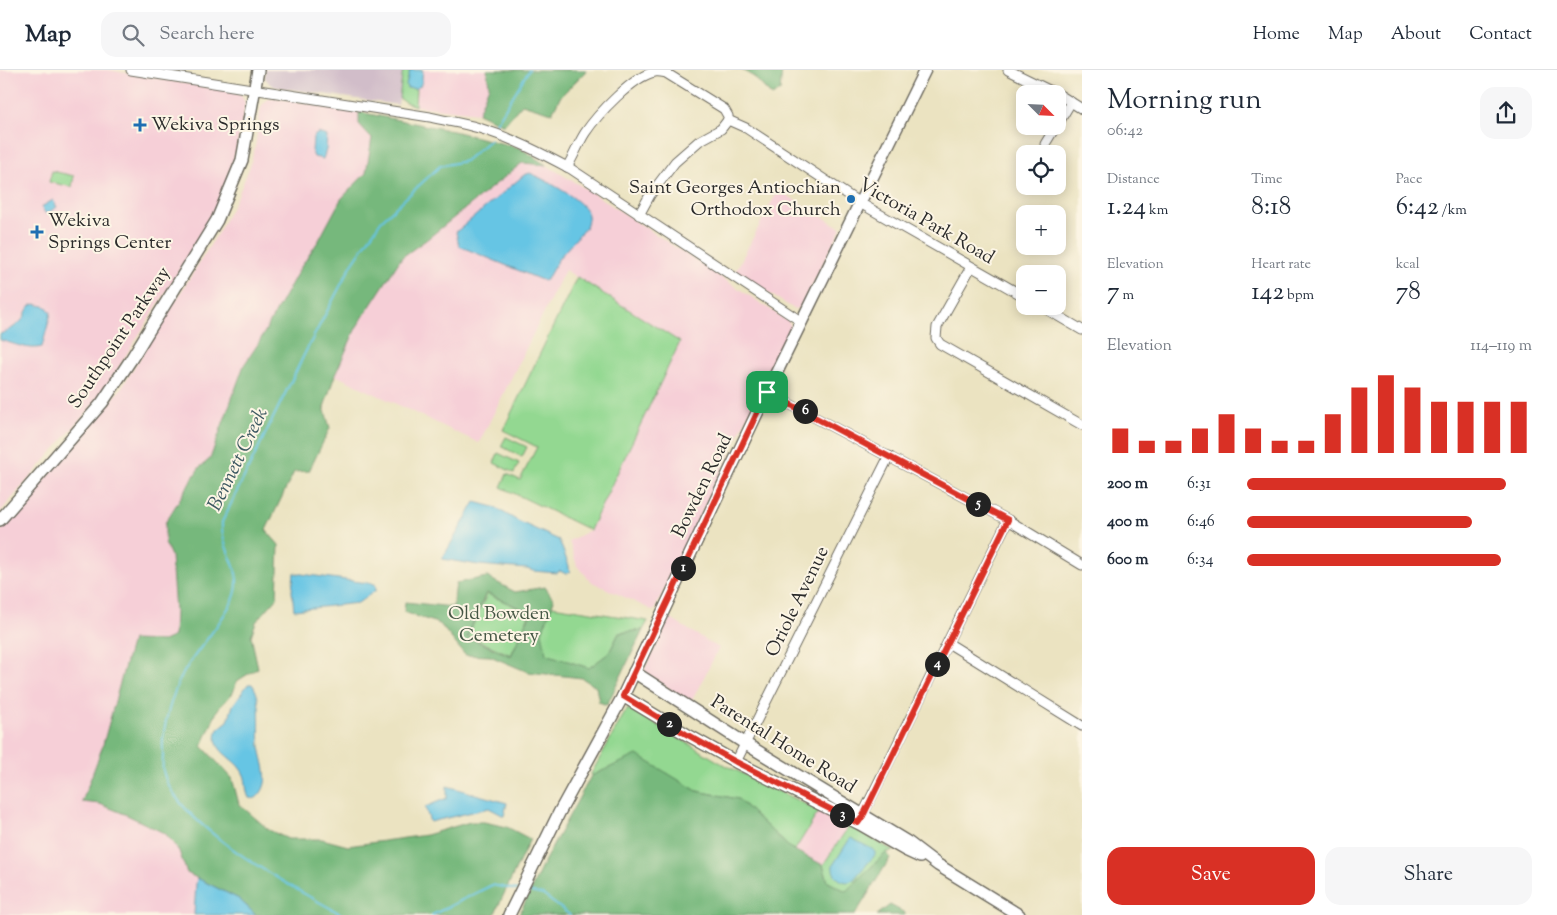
<!DOCTYPE html>
<meta charset="utf-8">
<style>
:root{--surface:#fff;--page:#f6f6f7;--text:#1f2937;--muted:#747a83;--line:#e0e1e3;--accent:#d93025}
body{margin:0;font-family:"Sorts Mill Goudy",serif;background:var(--page);color:var(--text);height:100vh;display:flex;flex-direction:column;font-size:19px;white-space:nowrap}
*{box-sizing:border-box;margin:0}
p{font-size:16px;color:var(--muted)}
.icon{flex:none;width:28px;height:28px;fill:none;stroke:currentColor;stroke-width:2;stroke-linecap:round;stroke-linejoin:round}
.map{position:relative;flex:1;overflow:hidden}
.side{display:flex;flex-direction:column;background:var(--surface);width:475px}
.side>*{flex:none}
.needle{width:32px;rotate:114deg}
.tools{position:absolute;left:1016px;top:15px;display:grid;gap:10px}
.tools a{display:grid;place-items:center;width:50px;height:50px;border-radius:10px;background:var(--surface);box-shadow:0 2px 12px #0003;font-size:25px}
.pin{position:absolute;display:grid;place-items:center;width:42px;height:42px;color:#fff;margin:-21px;border-radius:10px;box-shadow:0 2px 8px #0006}
.km{position:absolute;width:25px;height:25px;margin:-12px;border-radius:50%;background:#222;color:#fff;font-size:14px;line-height:25px;text-align:center}
.round{display:grid;place-items:center;flex:none;width:52px;height:52px;border-radius:15px;background:var(--page)}
.headline{display:flex;align-items:center;justify-content:space-between;height:85px;padding:0 25px}
h1{font-size:28px;font-weight:600;line-height:38px}
.metrics{display:grid;grid-template-columns:repeat(3,1fr);gap:8px;height:85px;padding:5px 25px}
.metrics div{display:grid;align-content:center}
.metrics b{font-size:25px;font-weight:600}
.metrics small{font-size:14px;font-weight:400}
.metrics p{font-size:14px}
.chart{height:140px;padding:10px 25px}
.chart p{display:flex;justify-content:space-between}
.chart svg{width:100%;height:90px;margin-top:5px;stroke:var(--accent);stroke-width:6}
.button{display:flex;gap:10px;margin-top:auto;padding:10px 25px}
.button a{flex:1;height:58px;border-radius:15px;background:var(--accent);color:#fff;font-size:20px;font-weight:600;line-height:58px;text-align:center}
.button a+a{background:var(--page);color:var(--text)}
ul{padding:0 25px;list-style:none;font-size:16px}
li{display:grid;grid-template-columns:80px 60px 1fr;align-items:center;height:38px}
li i{height:12px;border-radius:6px;background:var(--accent)}
header{display:flex;align-items:center;gap:30px;box-sizing:border-box;height:70px;padding:0 25px;background:var(--surface);border-bottom:1px solid var(--line)}
header strong{font-size:24px}
nav{display:flex;gap:28px;margin-inline-start:auto;font-size:18px}
.search{width:350px;height:45px;background:var(--page);display:flex;align-items:center;gap:12px;box-sizing:border-box;padding:0 18px;border-radius:15px;color:var(--muted);font-size:19px}
main{display:flex;flex:1;min-height:0}
.map>svg:first-child{display:block}
.built{fill:#f6cfd7}
.industrial{fill:#d1bdc9}
.green{fill:#93d891;stroke:#5f825e}
.forest{fill:#76b87b;stroke:#507253;fill-rule:evenodd}
.water{fill:#66c5e4;stroke:#487888}
.lines{fill:none;stroke-linecap:round;stroke-linejoin:round}
.stream{stroke:#66c5e4;stroke-width:2}
.minor-casing{stroke:#6e6b60;stroke-width:11}
.major-casing{stroke:#6e6b60;stroke-width:14}
.minor{stroke:#fff;stroke-width:9}
.major{stroke:#fff;stroke-width:11}
.route-casing{stroke:#fff;stroke-width:10}
.route{stroke:#d93025;stroke-width:6}
.poi-dot{fill:#1f6fb2;stroke:#fcf5e5;stroke-width:2}
.labels{text-anchor:middle;dominant-baseline:central;stroke-width:4;stroke-linejoin:round;paint-order:stroke}
.poi-label{font-size:19px;fill:#2b2b2b;stroke:#fcf5e5;text-anchor:start}
.street-label{font-size:19px;fill:#2b2b2b;stroke:#fcf5e5}
.park-label{font-size:19px;fill:#455644;stroke:#fcf5e5}
.water-label{font-size:20px;font-style:italic;fill:#3d5962;stroke:#fcf5e5}
</style>
<header>
<strong>Map</strong>
<div class="search"><svg class="icon" aria-label="search" viewBox="0 0 24 24"><circle cx="10" cy="10" r="6"/><path d="M15 15l6 6"/></svg>Search here</div>
<nav><a>Home</a><a>Map</a><a>About</a><a>Contact</a></nav>
</header>
<main>
<div class="map">
<svg width="1082" height="845" viewBox="0 0 1082 845">
<rect width="100%" height="100%" fill="#fcf5e5"/>
<filter id="ink" filterUnits="userSpaceOnUse"><feTurbulence type="fractalNoise" baseFrequency=".02" numOctaves="2"/><feDisplacementMap in="SourceGraphic" scale="10" xChannelSelector="R" yChannelSelector="G"/><feConvolveMatrix kernelMatrix="1 2 1 2 8 2 1 2 1" color-interpolation-filters="sRGB"/></filter>
<filter id="wash" filterUnits="userSpaceOnUse"><feTurbulence type="fractalNoise" baseFrequency=".0096" numOctaves="4" result="noise"/><feDisplacementMap in="SourceGraphic" scale="20" xChannelSelector="R" yChannelSelector="G"/><feGaussianBlur stdDeviation="1.12" result="paint"/><feColorMatrix in="noise" values="0 0 0 0 0 0 0 0 0 0 0 0 0 0 0 0 0 1.4 0 .05"/><feComposite in="paint" operator="in"/></filter>
<g filter="url(#wash)">
<rect width="100%" height="100%" fill="#ebe3c1"/>
<!-- built -->
<g class="built">
<path d="M 0,0 L 109,0 L 235,22 L 240,24 L 245,32 L 244,42 L 229,114 L 213,147 L 105,319 L 93,335 L 0,442 L 0,270 L 37,279 L 28,237 L 21,251 L 9,260 L 0,264 Z"/>
<path d="M 423,0 L 487,0 L 489,16 L 478,43 L 415,36 L 416,19 L 419,17 L 421,13 Z"/>
<path d="M 274,28 L 359,42 L 359,54 L 372,68 L 366,103 L 341,129 L 319,170 L 299,200 L 258,274 L 244,295 L 210,389 L 199,398 L 165,473 L 171,486 L 175,541 L 174,567 L 163,571 L 102,678 L 83,732 L 100,734 L 127,745 L 166,764 L 179,781 L 187,803 L 197,808 L 196,814 L 194,845 L 0,845 L 0,462 L 103,341 L 120,320 L 219,161 L 239,123 L 250,96 L 255,77 L 261,37 L 264,33 L 268,29 Z"/>
<path d="M 522,93 L 546,95 L 591,122 L 788,251 L 791,256 L 654,541 L 592,512 L 577,496 L 569,471 L 590,460 L 680,272 L 565,200 L 479,373 L 335,305 L 356,258 L 402,187 L 426,170 Z"/>
<path d="M 778,120 L 841,158 L 802,236 L 800,238 L 794,239 L 735,202 Z"/>
<path d="M 669,548 L 719,578 L 690,634 L 645,602 L 645,598 Z"/>
<path d="M 819,741 L 849,756 L 823,795 L 795,780 Z"/>
</g>
<!-- industrial -->
<path class="industrial" d="M 265,0 L 403,0 L 398,35 L 276,17 L 270,14 L 265,8 Z"/>
<!-- green -->
<g class="green">
<path d="M 403,0 L 410,0 L 408,18 L 416,19 L 415,36 L 405,32 L 399,28 Z"/>
<path d="M 52,101 L 74,106 L 72,117 L 49,112 Z"/>
<path d="M 577,207 L 680,272 L 590,460 L 501,417 L 507,404 L 520,410 L 537,377 L 503,360 Z"/>
<path d="M 506,367 L 527,377 L 522,387 L 501,376 Z"/>
<path d="M 498,383 L 519,393 L 514,403 L 494,393 Z"/>
<path d="M 487,524 L 530,543 L 511,585 L 468,566 Z"/>
<path d="M 552,536 L 648,551 L 643,560 L 619,563 L 609,583 L 589,598 L 545,584 L 542,562 Z"/>
<path d="M 631,639 L 719,692 L 819,741 L 795,780 L 790,778 L 738,729 L 697,721 L 637,686 L 591,706 L 591,704 L 623,646 L 627,640 Z"/>
<path d="M 849,756 L 894,781 L 887,782 L 846,821 L 828,812 L 823,795 Z"/>
</g>
<!-- forest -->
<g class="forest">
<path d="M 487,0 L 587,0 L 561,26 L 552,43 L 522,34 L 504,55 L 478,43 L 489,16 Z"/>
<path d="M 742,0 L 782,0 L 780,21 L 772,26 L 754,7 Z"/>
<path d="M 359,42 L 453,61 L 520,78 L 546,95 L 522,93 L 426,170 L 402,187 L 356,258 L 335,305 L 324,337 L 330,358 L 309,401 L 294,402 L 266,460 L 279,475 L 277,528 L 256,552 L 251,566 L 258,598 L 237,611 L 233,623 L 218,639 L 202,676 L 232,708 L 239,734 L 269,760 L 288,769 L 322,769 L 348,776 L 426,765 L 470,752 L 484,752 L 507,757 L 530,769 L 494,845 L 256,845 L 239,829 L 187,803 L 179,781 L 166,764 L 127,745 L 100,734 L 82,732 L 102,678 L 132,570 L 163,571 L 174,566 L 175,541 L 171,486 L 165,473 L 165,453 L 199,398 L 210,389 L 244,295 L 258,274 L 299,200 L 319,170 L 341,129 L 366,103 L 372,68 L 359,54 Z"/>
<path d="M 487,507 L 515,522 L 545,517 L 554,530 L 542,562 L 546,584 L 589,598 L 609,583 L 619,563 L 643,560 L 607,635 L 599,632 L 596,617 L 582,608 L 528,602 L 490,586 L 465,585 L 440,554 L 404,542 L 405,532 L 453,537 L 456,513 ZM 486,523 L 531,543 L 511,586 L 467,567 Z"/>
<path d="M 637,685 L 697,721 L 738,729 L 790,778 L 823,795 L 828,812 L 846,821 L 887,782 L 890,788 L 855,845 L 519,845 L 545,790 L 591,706 Z"/>
<path d="M 890,835 L 905,843 L 905,845 L 877,845 Z"/>
</g>
<!-- water -->
<g class="water">
<path d="M 410,0 L 423,0 C 421,14 424,20 407,18 L 406,15 Z"/>
<path d="M 318,63 L 327,66 L 326,80 L 323,89 L 314,87 L 312,82 L 313,67 Z"/>
<path d="M 530,103 C 543,109 585,130 588,145 C 589,149 587,153 586,157 L 559,188 L 547,209 L 544,211 L 459,176 L 456,162 L 524,105 Z"/>
<path d="M 53,130 L 57,137 L 46,144 L 41,137 Z"/>
<path d="M 35,234 L 47,237 L 51,243 L 42,277 C 30,281 12,273 0,270 L 0,264 C 8,261 17,256 22,250 C 27,244 26,236 35,234 Z"/>
<path d="M 475,432 L 494,437 L 518,451 L 559,470 L 569,496 L 569,499 L 571,501 L 566,504 L 560,501 L 557,503 L 533,501 L 527,499 L 479,495 L 442,489 Z"/>
<path d="M 294,503 L 375,514 L 376,520 L 358,533 L 294,540 L 292,521 Z"/>
<path d="M 248,614 L 252,614 C 263,628 258,658 260,676 C 262,692 272,711 259,725 C 256,729 254,729 249,728 C 245,720 247,712 244,705 C 236,686 209,683 218,659 L 228,651 L 233,635 Z"/>
<path d="M 447,716 L 507,733 L 504,746 L 489,738 L 430,752 L 425,737 L 447,728 Z"/>
<path d="M 851,768 L 872,779 L 875,782 L 875,785 L 853,810 C 844,816 831,806 833,795 L 849,770 Z"/>
<path d="M 197,808 L 239,829 L 256,845 L 194,845 L 196,814 Z"/>
</g>
<g class="lines">
<!-- stream -->
<g class="stream">
<path d="M 495,55 L 529,0"/>
<path d="M 526,821 L 543,825 L 570,845"/>
<path d="M 343,845 C 296,820 174,755 163,700 C 162,695 163,689 163,685 C 163,677 162,669 164,662 C 166,649 170,634 175,621 C 184,595 205,574 220,551 C 225,543 232,534 235,525 C 244,497 220,481 222,452 L 306,281 L 352,194 L 381,151 L 440,96 L 465,91 L 491,69"/>
<path d="M 432,845 L 492,815 L 517,820"/>
</g>
</g>
</g>
<g filter="url(#ink)">
<g class="lines">
<!-- minor casing -->
<g class="minor-casing">
<g id="minor">
<path d="M 131,0 L 430,47 C 446,51 463,53 479,58 C 512,68 541,83 571,99 L 802,252"/>
<path d="M 1008,0 L 1057,24"/>
<path d="M 1058,24 L 1082,39"/>
<path d="M 728,50 L 746,58 L 860,133 L 1025,227"/>
<path d="M 1058,54 L 1071,32"/>
<path d="M 1045,74 L 1056,56"/>
<path d="M 567,97 C 574,86 578,74 585,63 C 597,45 634,5 655,2 C 659,1 662,2 666,3 L 724,39 L 728,46 L 728,50"/>
<path d="M 639,145 L 650,125 L 675,92 L 699,71 L 721,59 L 728,50"/>
<path d="M 971,197 L 937,257 L 936,268 L 940,274 L 1082,355"/>
<path d="M 1041,236 L 1082,260"/>
<path d="M 767,322 L 1008,450 L 1082,495"/>
<path d="M 948,573 L 1082,656"/>
<path d="M 736,692 L 889,386"/>
<path d="M 860,750 L 1008,450"/>
</g>
</g>
<!-- major casing -->
<g class="major-casing">
<g id="major">
<path d="M 0,450 L 102,333 L 130,291 L 217,150 L 242,90 L 258,0"/>
<path d="M 634,602 L 746,674 L 909,773 L 938,795 L 1019,845"/>
<path d="M 623,626 L 686,664 L 736,692 L 858,753 L 905,780 L 920,787"/>
<path d="M 509,845 L 559,743 L 623,626 L 767,322 L 925,0"/>
</g>
</g>
<!-- minor -->
<use href="#minor" class="minor"/>
<!-- major -->
<use href="#major" class="major"/>
</g>
</g>
<g class="lines" filter="url(#ink)">
<!-- route casing -->
<g class="route-casing">
<path id="route" d="M 767,322 L 1008,450 L 863,746 L 858,753 L 736,692 L 686,664 L 623,626 Z"/>
</g>
<!-- route -->
<use href="#route" class="route"/>
</g>
<!-- markers -->
<g class="poi-dot">
<path d="M137.5 47.5h5v5h5v5h-5v5h-5v-5h-5v-5h5z"/>
<circle cx="851" cy="129" r="5"/>
<path d="M34.5 154.5h5v5h5v5h-5v5h-5v-5h-5v-5h5z"/>
</g>
<g class="labels">
<!-- poi labels -->
<g class="poi-label">
<text x="151" y="55">Wekiva Springs</text>
<text x="841" y="118" text-anchor="end">Saint Georges Antiochian<tspan x="841" dy="22">Orthodox Church</tspan></text>
<text x="48" y="151">Wekiva<tspan x="48" dy="22">Springs Center</tspan></text>
</g>
<!-- street labels -->
<g class="street-label">
<text transform="translate(926 152) rotate(30)">Victoria Park Road</text>
<text transform="translate(120 268) rotate(-56)">Southpoint Parkway</text>
<text transform="translate(703 416) rotate(-64)">Bowden Road</text>
<text transform="translate(798 532) rotate(-64)">Oriole Avenue</text>
<text transform="translate(783 675) rotate(32)">Parental Home Road</text>
</g>
<!-- park labels -->
<g class="park-label">
<text x="499" y="544">Old Bowden<tspan x="499" dy="22">Cemetery</tspan></text>
</g>
<!-- water labels -->
<g class="water-label">
<text transform="translate(239 390) rotate(-64)">Bennett Creek</text>
</g>
</g>
</svg>
<div class="tools">
<a><svg class="needle" viewBox="-14 -14 28 28"><path d="M0-13l5 13h-10z" fill="#e53935"/><path d="M0 13l5-13h-10z" fill="#747a83"/></svg></a>
<a><svg class="icon" aria-label="locate" viewBox="0 0 24 24"><circle cx="12" cy="12" r="6"/><path d="M12 2v4M12 18v4M2 12h4M18 12h4"/></svg></a>
<a>+</a>
<a>−</a>
</div>
<div class="pin" style="left:767px;top:322px;background:#1e9e55"><svg class="icon" aria-label="arrive" viewBox="0 0 24 24"><path d="M6 21V4h12l-3 4 3 4H6"/></svg></div>
<b class="km" style="left:683px;top:498px">1</b>
<b class="km" style="left:669px;top:654px">2</b>
<b class="km" style="left:842px;top:745px">3</b>
<b class="km" style="left:937px;top:594px">4</b>
<b class="km" style="left:978px;top:434px">5</b>
<b class="km" style="left:805px;top:341px">6</b>
</div>
<section class="side">
<div class="headline"><div><h1>Morning run</h1><p>06:42</p></div><a class="round"><svg class="icon" aria-label="share" viewBox="0 0 24 24"><path d="M12 15V3M7 8l5-5 5 5M5 13v7h14v-7"/></svg></a></div>
<div class="metrics">
<div><p>Distance</p><b>1.24<small> km</small></b></div>
<div><p>Time</p><b>8:18</b></div>
<div><p>Pace</p><b>6:42<small> /km</small></b></div>
</div>
<div class="metrics">
<div><p>Elevation</p><b>7<small> m</small></b></div>
<div><p>Heart rate</p><b>142<small> bpm</small></b></div>
<div><p>kcal</p><b>78</b></div>
</div>
<div class="chart"><p><span>Elevation</span>114–119 m</p>
<svg viewBox="0 0 160 44" preserveAspectRatio="none"><path d="M5 44V32M15 44V38M25 44V38M35 44V32M45 44V25M55 44V32M65 44V38M75 44V38M85 44V25M95 44V12M105 44V6M115 44V12M125 44V19M135 44V19M145 44V19M155 44V19"/></svg>
</div>
<ul>
<li><b>200 m</b>6:31<i style="width:91%"></i></li>
<li><b>400 m</b>6:46<i style="width:79%"></i></li>
<li><b>600 m</b>6:34<i style="width:89%"></i></li>
</ul>
<div class="button"><a>Save</a><a>Share</a></div>
</section>
</main>
